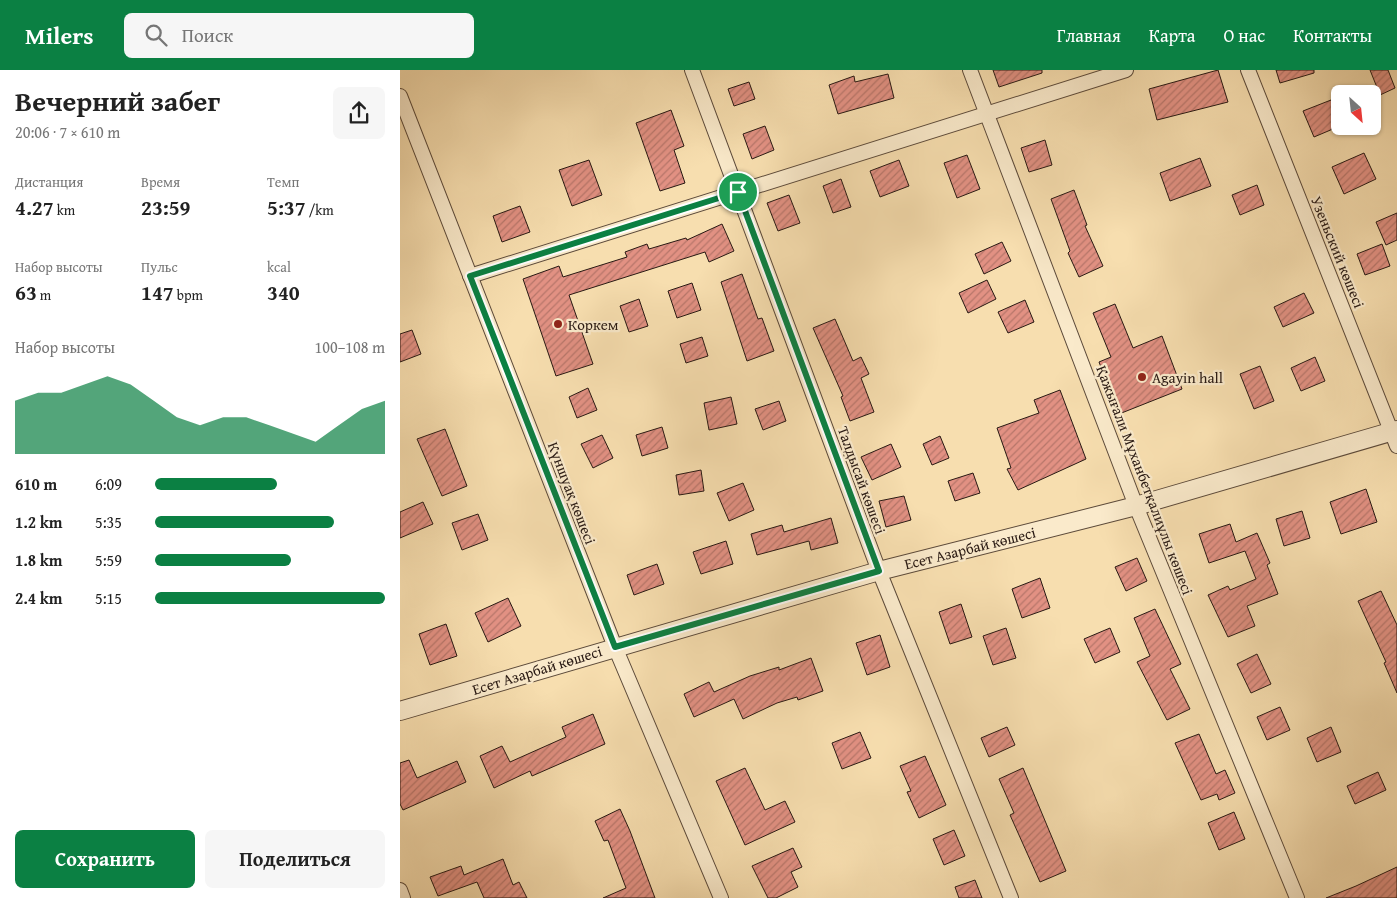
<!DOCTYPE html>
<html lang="ru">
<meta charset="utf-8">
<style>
:root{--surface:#fff;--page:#f6f6f6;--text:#222;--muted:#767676;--accent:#0b8043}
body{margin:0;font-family:"Gentium Book Plus",serif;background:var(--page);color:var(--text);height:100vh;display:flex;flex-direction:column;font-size:19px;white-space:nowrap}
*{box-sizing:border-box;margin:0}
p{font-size:16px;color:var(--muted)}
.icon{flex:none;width:28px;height:28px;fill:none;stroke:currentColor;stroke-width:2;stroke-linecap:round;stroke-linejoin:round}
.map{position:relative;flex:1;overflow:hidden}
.panel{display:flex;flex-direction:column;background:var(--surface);width:400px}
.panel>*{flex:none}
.needle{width:32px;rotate:153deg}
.buttons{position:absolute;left:931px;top:15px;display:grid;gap:10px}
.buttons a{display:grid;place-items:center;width:50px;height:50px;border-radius:8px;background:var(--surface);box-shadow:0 1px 4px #0004;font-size:25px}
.pin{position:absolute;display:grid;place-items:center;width:42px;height:42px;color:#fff;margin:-21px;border:2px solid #fff;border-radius:50%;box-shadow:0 1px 5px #0007}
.round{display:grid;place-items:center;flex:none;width:52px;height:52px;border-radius:8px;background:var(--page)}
.head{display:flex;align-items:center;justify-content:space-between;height:85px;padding:0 15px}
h1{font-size:28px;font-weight:800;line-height:38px}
.figures{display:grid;grid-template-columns:repeat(3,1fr);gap:8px;height:85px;padding:5px 15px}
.figures div{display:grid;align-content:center}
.figures b{font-size:21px;font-weight:800}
.figures small{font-size:14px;font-weight:400}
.figures p{font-size:14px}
.chart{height:140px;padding:10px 15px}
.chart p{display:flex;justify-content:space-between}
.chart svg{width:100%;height:90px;margin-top:5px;fill:var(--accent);opacity:.7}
.cta{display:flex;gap:10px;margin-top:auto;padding:10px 15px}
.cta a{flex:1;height:58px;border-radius:8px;background:var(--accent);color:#fff;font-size:20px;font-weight:800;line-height:58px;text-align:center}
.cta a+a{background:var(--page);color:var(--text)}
ul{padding:0 15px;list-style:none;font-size:16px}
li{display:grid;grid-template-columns:80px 60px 1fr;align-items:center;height:38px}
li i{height:12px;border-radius:6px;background:var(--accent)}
header{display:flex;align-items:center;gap:30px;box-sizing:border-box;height:70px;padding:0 25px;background:var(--accent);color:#fff}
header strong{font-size:24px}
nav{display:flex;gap:28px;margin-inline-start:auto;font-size:18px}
.search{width:350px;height:45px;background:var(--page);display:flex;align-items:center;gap:12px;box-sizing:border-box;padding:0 18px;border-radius:8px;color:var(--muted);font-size:19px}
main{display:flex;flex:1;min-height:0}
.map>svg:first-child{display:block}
.building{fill:url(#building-hatch);stroke:#281913}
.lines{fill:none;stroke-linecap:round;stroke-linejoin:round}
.minor-casing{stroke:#5c4a3a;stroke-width:16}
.tertiary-casing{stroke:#5c4a3a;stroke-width:20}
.minor{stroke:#faeacb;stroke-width:14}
.tertiary{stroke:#faeacb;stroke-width:18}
.route-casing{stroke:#fff;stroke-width:10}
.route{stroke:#0b8043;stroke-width:6}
.poi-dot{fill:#8f2418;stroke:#faeacb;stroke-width:2}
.labels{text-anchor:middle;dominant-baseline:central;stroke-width:4.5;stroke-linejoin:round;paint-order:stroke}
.street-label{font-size:15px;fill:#281913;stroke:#faeacb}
.poi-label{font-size:15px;fill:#281913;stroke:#faeacb;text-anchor:start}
</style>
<header>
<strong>Milers</strong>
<div class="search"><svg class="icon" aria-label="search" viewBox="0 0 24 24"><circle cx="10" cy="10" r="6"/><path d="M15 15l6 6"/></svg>Поиск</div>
<nav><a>Главная</a><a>Карта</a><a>О нас</a><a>Контакты</a></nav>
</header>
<main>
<section class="panel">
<div class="head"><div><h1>Вечерний забег</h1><p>20:06 · 7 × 610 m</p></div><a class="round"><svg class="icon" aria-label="share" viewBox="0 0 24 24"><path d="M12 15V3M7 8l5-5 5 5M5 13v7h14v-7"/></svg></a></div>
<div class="figures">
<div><p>Дистанция</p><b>4.27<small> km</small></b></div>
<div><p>Время</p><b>23:59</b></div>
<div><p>Темп</p><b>5:37<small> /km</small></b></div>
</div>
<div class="figures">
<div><p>Набор высоты</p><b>63<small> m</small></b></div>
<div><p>Пульс</p><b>147<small> bpm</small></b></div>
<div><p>kcal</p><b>340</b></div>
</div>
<div class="chart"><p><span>Набор высоты</span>100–108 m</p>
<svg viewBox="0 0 160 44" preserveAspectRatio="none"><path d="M0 44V18L10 14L20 14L30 10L40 6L50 10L60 18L70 26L80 30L90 26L100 26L110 30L120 34L130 38L140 30L150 22L160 18V44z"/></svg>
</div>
<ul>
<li><b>610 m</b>6:09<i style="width:53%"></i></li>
<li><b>1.2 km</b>5:35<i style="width:78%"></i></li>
<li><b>1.8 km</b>5:59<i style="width:59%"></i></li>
<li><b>2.4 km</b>5:15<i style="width:100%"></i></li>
</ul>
<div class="cta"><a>Сохранить</a><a>Поделиться</a></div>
</section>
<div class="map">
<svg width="997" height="828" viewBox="0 0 997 828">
<defs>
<pattern id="building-hatch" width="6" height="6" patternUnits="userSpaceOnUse" patternTransform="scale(1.25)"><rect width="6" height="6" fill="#e29183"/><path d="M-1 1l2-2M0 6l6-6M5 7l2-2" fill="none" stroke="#b7766a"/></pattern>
</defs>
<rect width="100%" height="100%" fill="#f7deaf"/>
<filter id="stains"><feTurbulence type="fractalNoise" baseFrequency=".004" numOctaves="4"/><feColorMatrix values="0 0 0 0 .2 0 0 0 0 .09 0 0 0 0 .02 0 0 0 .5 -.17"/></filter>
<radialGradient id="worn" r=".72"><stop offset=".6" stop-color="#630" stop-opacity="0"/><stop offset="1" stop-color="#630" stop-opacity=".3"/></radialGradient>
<!-- building -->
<g class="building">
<path d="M 593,0 L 642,0 L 642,3 L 599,17 Z"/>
<path d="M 818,0 L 828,32 L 757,50 L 749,19 Z"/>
<path d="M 876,0 L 914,0 L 914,3 L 880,13 Z"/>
<path d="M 970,0 L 988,0 L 995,18 L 980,25 Z"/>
<path d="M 488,4 L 494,28 L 438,44 L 429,15 L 454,6 L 455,12 Z"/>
<path d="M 349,12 L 355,29 L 334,36 L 328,19 Z"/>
<path d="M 931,30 L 940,56 L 914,67 L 903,41 Z"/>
<path d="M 271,40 L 284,76 L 274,80 L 285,113 L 260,121 L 236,53 Z"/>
<path d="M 365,56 L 374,80 L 352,89 L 343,64 Z"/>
<path d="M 645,70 L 652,95 L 629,102 L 621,78 Z"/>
<path d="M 964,83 L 976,109 L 944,124 L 932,97 Z"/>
<path d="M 567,85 L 580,119 L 557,128 L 544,93 Z"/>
<path d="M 800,88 L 811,116 L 770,131 L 760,103 Z"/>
<path d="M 189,90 L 202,125 L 172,136 L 159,100 Z"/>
<path d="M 499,90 L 509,116 L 480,127 L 470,101 Z"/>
<path d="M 441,109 L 451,137 L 433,143 L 423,116 Z"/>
<path d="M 857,115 L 864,135 L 840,145 L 832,125 Z"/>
<path d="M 674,120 L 687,155 L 685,156 L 703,196 L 679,207 L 668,183 L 670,181 L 651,129 Z"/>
<path d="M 389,125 L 400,153 L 378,161 L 367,133 Z"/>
<path d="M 120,136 L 130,162 L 102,172 L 93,146 Z"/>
<path d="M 997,143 L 997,170 L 986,175 L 976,152 Z"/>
<path d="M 322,154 L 334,181 L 309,192 L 305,182 L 169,225 L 193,294 L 156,306 L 123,209 L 159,196 L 163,207 L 227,187 L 225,182 L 247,174 L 249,179 L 286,168 L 287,170 Z"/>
<path d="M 602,172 L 611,191 L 584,204 L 575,184 Z"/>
<path d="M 982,174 L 990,196 L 965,205 L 957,184 Z"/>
<path d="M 342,204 L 358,249 L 362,248 L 374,281 L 347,291 L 321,212 Z"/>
<path d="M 587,210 L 596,229 L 568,243 L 559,223 Z"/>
<path d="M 292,213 L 301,240 L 277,248 L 268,221 Z"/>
<path d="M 904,223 L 914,243 L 883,257 L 874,237 Z"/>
<path d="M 239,229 L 248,256 L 229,262 L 220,236 Z"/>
<path d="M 625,230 L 634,252 L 608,263 L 598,242 Z"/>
<path d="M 715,234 L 733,278 L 762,266 L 782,319 L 719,344 L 699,292 L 711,287 L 693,243 Z"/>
<path d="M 435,249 L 453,291 L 461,287 L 469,304 L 461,308 L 474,342 L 450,351 L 441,327 L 443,326 L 413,258 Z"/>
<path d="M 12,260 L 21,284 L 0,292 L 0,264 Z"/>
<path d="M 302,267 L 308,286 L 286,293 L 280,274 Z"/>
<path d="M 915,287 L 925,311 L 901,321 L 891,298 Z"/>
<path d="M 860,296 L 874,331 L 854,339 L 840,304 Z"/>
<path d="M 188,318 L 197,340 L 177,348 L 169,327 Z"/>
<path d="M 660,320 L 686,389 L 618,420 L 607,399 L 611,398 L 597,358 L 639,343 L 634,330 Z"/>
<path d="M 331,327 L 337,354 L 309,360 L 304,333 Z"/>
<path d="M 379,331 L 386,351 L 363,360 L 355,339 Z"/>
<path d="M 262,357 L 268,378 L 242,386 L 236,365 Z"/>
<path d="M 45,359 L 67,416 L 42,426 L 17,369 Z"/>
<path d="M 202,365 L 213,388 L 193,398 L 181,374 Z"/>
<path d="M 540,366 L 549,388 L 532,395 L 523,374 Z"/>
<path d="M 491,374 L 501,397 L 472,410 L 461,387 Z"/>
<path d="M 301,400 L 304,421 L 279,425 L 276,405 Z"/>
<path d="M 573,403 L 580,423 L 555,431 L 548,411 Z"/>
<path d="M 343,413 L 354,440 L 329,451 L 317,423 Z"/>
<path d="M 966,419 L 977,452 L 941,464 L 930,432 Z"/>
<path d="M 504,426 L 511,450 L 486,457 L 479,431 Z"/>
<path d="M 23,432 L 33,454 L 0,468 L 0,442 Z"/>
<path d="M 902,441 L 910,468 L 884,476 L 876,449 Z"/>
<path d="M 78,444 L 88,470 L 62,480 L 52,453 Z"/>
<path d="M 431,448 L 438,473 L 411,480 L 409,471 L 357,485 L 351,464 L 382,455 L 384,462 Z"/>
<path d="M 830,454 L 836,472 L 857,463 L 870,493 L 867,495 L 878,524 L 847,536 L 855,556 L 828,567 L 808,525 L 828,516 L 830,520 L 856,509 L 845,481 L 809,493 L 799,464 Z"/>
<path d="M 326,471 L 333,494 L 301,504 L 293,482 Z"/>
<path d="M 737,488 L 747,511 L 726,521 L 715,497 Z"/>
<path d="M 257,494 L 264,514 L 234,525 L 227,505 Z"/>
<path d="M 640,508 L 650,538 L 622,548 L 612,519 Z"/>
<path d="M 981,521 L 997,555 L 997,623 L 984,593 L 986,592 L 958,531 Z"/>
<path d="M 108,528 L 121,556 L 88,572 L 75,543 Z"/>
<path d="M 561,534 L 572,567 L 550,574 L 539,542 Z"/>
<path d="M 755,539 L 781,594 L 770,599 L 790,639 L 767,650 L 737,592 L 750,586 L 734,548 Z"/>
<path d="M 46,554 L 57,586 L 30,595 L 19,564 Z"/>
<path d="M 606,558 L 616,588 L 593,595 L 583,566 Z"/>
<path d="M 710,558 L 720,582 L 695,593 L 684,569 Z"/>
<path d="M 480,565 L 490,597 L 467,605 L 456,573 Z"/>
<path d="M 857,584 L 871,614 L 851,623 L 837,594 Z"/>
<path d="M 411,588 L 423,621 L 398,630 L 397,627 L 377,633 L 343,649 L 334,629 L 294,647 L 284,624 L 309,612 L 314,622 L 350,606 L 379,597 L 379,600 Z"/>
<path d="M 880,637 L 890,660 L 867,670 L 857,647 Z"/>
<path d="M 193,644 L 205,674 L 132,706 L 130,701 L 94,718 L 80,686 L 102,676 L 110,692 L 166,667 L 162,657 Z"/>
<path d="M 607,657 L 615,675 L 589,687 L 581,668 Z"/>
<path d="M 931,657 L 941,682 L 917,692 L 907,668 Z"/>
<path d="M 460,662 L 471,688 L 442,699 L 432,673 Z"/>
<path d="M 799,664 L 816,704 L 825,700 L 835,723 L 819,730 L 817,724 L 801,730 L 775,673 Z"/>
<path d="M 525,686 L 546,735 L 519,748 L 507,722 L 511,721 L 500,696 Z"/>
<path d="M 9,690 L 17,708 L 57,691 L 66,712 L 3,740 L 0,734 L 0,693 Z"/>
<path d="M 345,698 L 365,740 L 385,731 L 395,752 L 345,775 L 316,711 Z"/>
<path d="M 623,698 L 666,801 L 640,812 L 610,745 L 614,743 L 599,709 Z"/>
<path d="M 978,702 L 986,720 L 955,734 L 947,716 Z"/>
<path d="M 220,739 L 230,761 L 255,828 L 203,828 L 226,818 L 208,770 L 204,771 L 195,751 Z"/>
<path d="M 834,742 L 845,769 L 819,780 L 808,753 Z"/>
<path d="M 554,760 L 565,786 L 544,795 L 533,769 Z"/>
<path d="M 393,778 L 402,797 L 391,802 L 398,817 L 376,828 L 368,828 L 352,796 Z"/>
<path d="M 103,789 L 113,815 L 119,812 L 127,828 L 84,828 L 77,812 L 38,826 L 30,807 L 61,796 L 64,805 Z"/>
<path d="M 997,797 L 997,828 L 926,828 L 956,816 Z"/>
<path d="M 575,810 L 582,828 L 559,828 L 555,817 Z"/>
</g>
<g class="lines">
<!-- minor casing -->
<g class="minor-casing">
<g id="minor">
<path d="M 292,0 L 479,501 L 611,828"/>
<path d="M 570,0 L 736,436 L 897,828"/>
<path d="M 848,0 L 997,376"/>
<path d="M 0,26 L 215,577 L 321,828"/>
<path d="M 70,206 L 726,0"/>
<path d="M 0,820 L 3,828"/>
</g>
</g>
<!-- tertiary casing -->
<g class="tertiary-casing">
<path id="tertiary" d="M 0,641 L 479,501 L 736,436 L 997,360"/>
</g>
<!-- minor -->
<use href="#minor" class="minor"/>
<!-- tertiary -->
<use href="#tertiary" class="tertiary"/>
</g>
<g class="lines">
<!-- route casing -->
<g class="route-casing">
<path id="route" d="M 338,122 L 479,501 L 215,577 L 70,206 Z"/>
</g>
<!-- route -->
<use href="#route" class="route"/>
</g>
<!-- markers -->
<g class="poi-dot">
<circle cx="158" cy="254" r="5"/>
<circle cx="742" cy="307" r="5"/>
</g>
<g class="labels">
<!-- street labels -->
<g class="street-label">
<text transform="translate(938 182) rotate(68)">Узеньский көшесі</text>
<text transform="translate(462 410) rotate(70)">Талдысай көшесі</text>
<text transform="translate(745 410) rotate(69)">Қажығали Мұханбетқалиұлы көшесі</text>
<text transform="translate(172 423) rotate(69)">Күншуақ көшесі</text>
<text transform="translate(570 478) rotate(-14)">Есет Азарбай көшесі</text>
<text transform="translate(137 600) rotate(-17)">Есет Азарбай көшесі</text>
</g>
<!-- poi labels -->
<g class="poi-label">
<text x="168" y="254">Коркем</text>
<text x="752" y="307">Agayin hall</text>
</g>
</g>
<rect width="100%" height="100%" filter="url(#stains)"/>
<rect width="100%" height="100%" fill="url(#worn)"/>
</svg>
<div class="buttons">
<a><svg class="needle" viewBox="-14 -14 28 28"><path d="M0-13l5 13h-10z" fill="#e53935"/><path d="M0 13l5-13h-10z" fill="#767676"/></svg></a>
</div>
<div class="pin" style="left:338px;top:122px;background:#1e9e55"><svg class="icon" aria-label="arrive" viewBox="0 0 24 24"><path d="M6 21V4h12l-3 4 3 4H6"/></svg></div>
</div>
</main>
